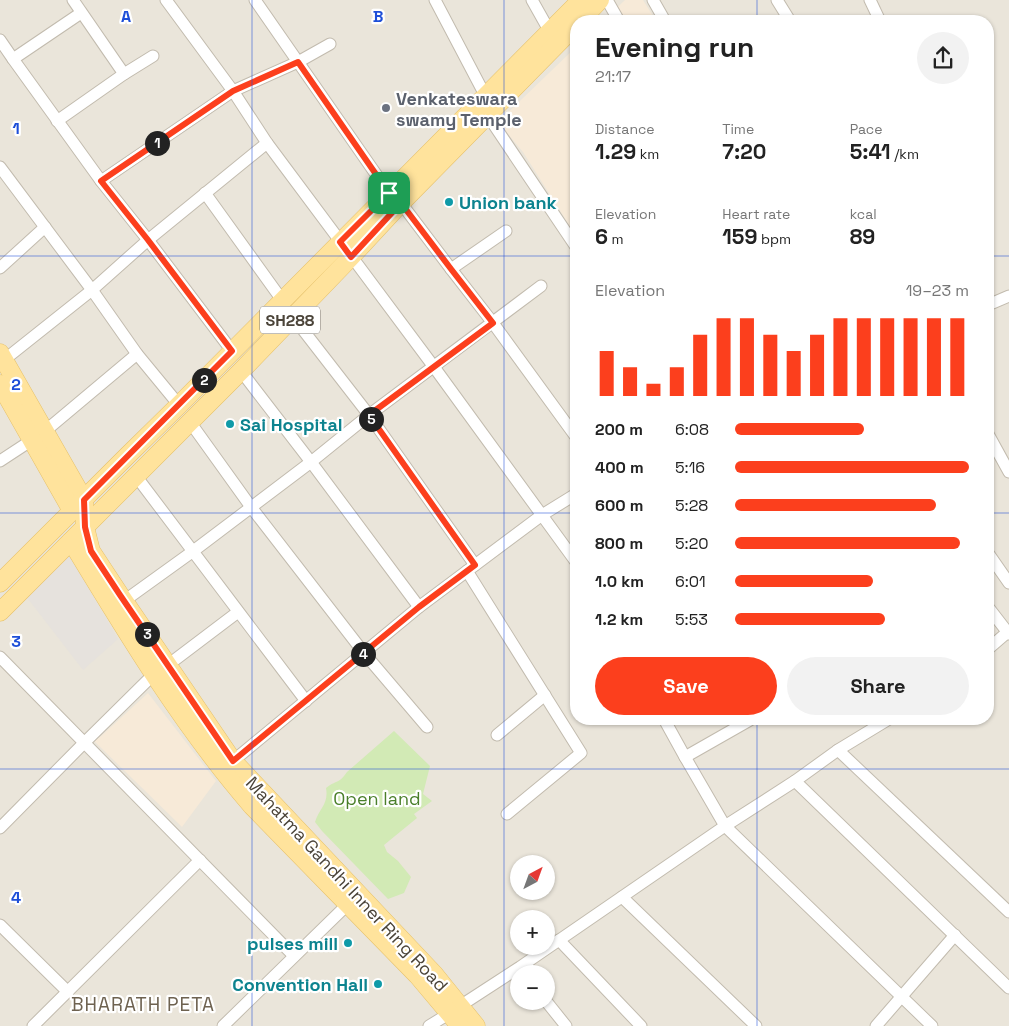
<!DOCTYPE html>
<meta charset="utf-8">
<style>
:root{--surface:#fff;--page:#f2f2f2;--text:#222;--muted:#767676;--accent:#fc3f1d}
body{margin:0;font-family:"Space Grotesk",sans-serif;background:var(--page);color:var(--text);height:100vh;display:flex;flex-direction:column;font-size:19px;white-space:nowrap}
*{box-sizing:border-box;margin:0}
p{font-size:16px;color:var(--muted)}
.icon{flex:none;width:28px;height:28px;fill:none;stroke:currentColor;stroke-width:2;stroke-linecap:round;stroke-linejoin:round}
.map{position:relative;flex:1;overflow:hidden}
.side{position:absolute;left:570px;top:15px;width:424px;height:710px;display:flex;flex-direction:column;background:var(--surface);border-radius:20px;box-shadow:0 1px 4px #0004}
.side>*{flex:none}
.needle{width:32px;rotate:41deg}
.buttons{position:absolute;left:510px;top:855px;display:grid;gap:10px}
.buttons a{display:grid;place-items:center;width:45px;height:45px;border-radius:50%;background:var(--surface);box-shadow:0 1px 4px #0004;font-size:25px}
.pin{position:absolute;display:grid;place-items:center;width:42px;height:42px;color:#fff;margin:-21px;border-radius:10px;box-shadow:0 2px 8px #0006}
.km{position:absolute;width:25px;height:25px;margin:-12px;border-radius:50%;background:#222;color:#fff;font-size:14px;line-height:25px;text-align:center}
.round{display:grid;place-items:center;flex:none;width:52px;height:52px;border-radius:26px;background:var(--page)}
.headline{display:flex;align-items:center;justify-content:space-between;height:85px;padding:0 25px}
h1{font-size:28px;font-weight:600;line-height:38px}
.figures{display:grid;grid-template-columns:repeat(3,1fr);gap:8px;height:85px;padding:5px 25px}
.figures div{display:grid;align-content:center}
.figures b{font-size:21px;font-weight:600}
.figures small{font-size:14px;font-weight:400}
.figures p{font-size:14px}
.chart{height:140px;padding:10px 25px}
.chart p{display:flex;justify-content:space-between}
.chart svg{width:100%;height:90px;margin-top:5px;stroke:var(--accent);stroke-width:6}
.action{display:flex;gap:10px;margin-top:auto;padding:10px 25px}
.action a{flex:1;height:58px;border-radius:30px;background:var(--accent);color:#fff;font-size:20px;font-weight:600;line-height:58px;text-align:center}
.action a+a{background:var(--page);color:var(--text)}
ul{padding:0 25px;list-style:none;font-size:16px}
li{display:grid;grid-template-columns:80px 60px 1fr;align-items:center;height:38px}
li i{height:12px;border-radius:6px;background:var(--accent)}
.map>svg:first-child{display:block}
.residential{fill:#eae5da;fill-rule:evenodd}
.commercial{fill:#f7ead8}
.industrial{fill:#e6e2dd}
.green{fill:#d2eab5}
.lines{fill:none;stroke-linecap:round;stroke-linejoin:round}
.minor-casing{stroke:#c2bbae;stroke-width:13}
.primary-casing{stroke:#e6c16a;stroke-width:19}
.minor{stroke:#fff;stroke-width:11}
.primary{stroke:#ffe39c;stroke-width:18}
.route-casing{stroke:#fff;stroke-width:10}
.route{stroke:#fc3f1d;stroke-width:6}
.grid{fill:none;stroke:#1d4ed8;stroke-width:1;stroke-opacity:0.55}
.worship-dot{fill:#6b7280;stroke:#fff;stroke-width:2}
.culture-dot{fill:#0f9aa8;stroke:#fff;stroke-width:2}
.labels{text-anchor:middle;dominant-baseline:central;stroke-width:4.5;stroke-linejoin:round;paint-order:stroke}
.shield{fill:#fff;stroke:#817c74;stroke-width:1}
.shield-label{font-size:16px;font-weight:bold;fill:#4b4439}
.worship-label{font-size:18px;font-weight:bold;fill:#5b616d;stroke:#fff;text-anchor:start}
.culture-label{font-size:18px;font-weight:bold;fill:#0d838f;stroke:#fff;text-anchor:start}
.park-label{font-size:18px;fill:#4a7f2a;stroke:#fff}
.street-label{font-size:18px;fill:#4b4439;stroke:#fff}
.neighbourhood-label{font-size:19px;letter-spacing:1px;fill:#6e6250;stroke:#fff}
.grid-label{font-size:16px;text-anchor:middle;font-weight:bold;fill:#1d4ed8;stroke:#fff;stroke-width:4.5;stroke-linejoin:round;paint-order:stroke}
</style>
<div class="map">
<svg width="1009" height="1026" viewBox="0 0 1009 1026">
<rect width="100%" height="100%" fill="#f6f3ec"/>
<!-- residential -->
<path class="residential" d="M 0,0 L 1009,0 L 1009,1026 L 0,1026 ZM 576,21 L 988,21 L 988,719 L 576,719 ZM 519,864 L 546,864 L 546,891 L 519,891 ZM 519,919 L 546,919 L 546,946 L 519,946 ZM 519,974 L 546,974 L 546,1001 L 519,1001 Z"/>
<!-- commercial -->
<g class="commercial">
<path d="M 625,0 L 643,0 L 656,21 L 603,21 Z"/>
<path d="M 576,47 L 576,236 L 523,152 L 498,122 Z"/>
<path d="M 148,693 L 216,781 L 182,827 L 94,741 L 100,737 Z"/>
</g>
<!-- industrial -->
<path class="industrial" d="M 69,555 L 118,639 L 83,670 L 25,595 Z"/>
<!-- green -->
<path class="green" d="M 394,731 L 430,766 L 423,794 L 432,801 L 414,814 L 417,818 L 384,845 L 387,852 L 398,861 L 411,877 L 404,893 L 388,899 L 322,831 L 315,822 C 319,809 329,804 326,788 C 336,780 339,784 347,772 Z"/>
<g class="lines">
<!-- minor casing -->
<g class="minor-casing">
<g id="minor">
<path d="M 73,0 L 124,74"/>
<path d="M 166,0 L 233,91 L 267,143 L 434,367 L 576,562"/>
<path d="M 255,0 L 389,193"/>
<path d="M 435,0 L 486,97"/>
<path d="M 532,0 L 550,32"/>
<path d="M 607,0 L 619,21"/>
<path d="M 653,0 L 665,21"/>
<path d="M 777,0 L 790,21"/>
<path d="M 870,0 L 880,21"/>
<path d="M 0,40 L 13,59 L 101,181 L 148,240 L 232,351"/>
<path d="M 13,59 L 81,13"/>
<path d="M 488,116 L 576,247"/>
<path d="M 57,121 L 124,74 L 153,56"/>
<path d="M 0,167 L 92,290 L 137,354 L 179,405"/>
<path d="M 101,181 L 233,91 L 298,62 L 330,44"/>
<path d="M 205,193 L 282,300"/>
<path d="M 401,203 L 451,269 L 493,323 L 576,437"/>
<path d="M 0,268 L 45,227"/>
<path d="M 451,269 L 506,231"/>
<path d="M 988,305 L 1009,296"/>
<path d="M 293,317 L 369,415 L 475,565"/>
<path d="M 4,360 L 92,290 L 148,240 L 267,143"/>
<path d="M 241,371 L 311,462 L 419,607"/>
<path d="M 190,422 L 251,507 L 364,653 L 427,727"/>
<path d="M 44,432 L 137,354"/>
<path d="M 988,434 L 1009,472"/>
<path d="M 0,461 L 32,440"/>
<path d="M 136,476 L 306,701"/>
<path d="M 988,553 L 1009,583"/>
<path d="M 467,571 L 581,753 L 507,814"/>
<path d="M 124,601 L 192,552 L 311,462 L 369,415 L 541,286"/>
<path d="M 988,607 L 1009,634"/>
<path d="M 988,649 L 1009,631"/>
<path d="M 0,657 L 294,956"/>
<path d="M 168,665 L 238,612"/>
<path d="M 664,719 L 685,757 L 725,826 L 932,1026"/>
<path d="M 497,735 L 545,695"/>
<path d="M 838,750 L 1009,912"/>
<path d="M 685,757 L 750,720"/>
<path d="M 233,761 L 419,607 L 542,515 L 576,494"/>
<path d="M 795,781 L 1009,988"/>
<path d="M 0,828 L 84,743 L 154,674"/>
<path d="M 622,897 L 756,1026"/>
<path d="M 0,925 L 68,992"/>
<path d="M 559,940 L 641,1026"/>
<path d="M 546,1001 L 566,1026"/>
<path d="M 460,1006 L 520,967 L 725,826 L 795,781 L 838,750 L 889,719"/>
<path d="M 33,1026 L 200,860"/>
<path d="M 223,1026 L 348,904"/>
<path d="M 429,1026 L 450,1013"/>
<path d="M 876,1026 L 955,935"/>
</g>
</g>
<!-- primary casing -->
<g class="primary-casing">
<g id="primary">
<path d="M 580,21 L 600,0"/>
<path d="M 0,353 L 84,500 L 85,527 L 91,551 L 120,595 L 233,761 L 434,974 L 476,1026"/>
<path d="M 0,384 L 72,511"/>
<path d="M 71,541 C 126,632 182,725 252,806 L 417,975 L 460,1026"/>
<path d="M 0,583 L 126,457 L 179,405 L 581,0"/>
<path d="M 0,612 L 241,371 L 351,257 L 401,203 L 576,25"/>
</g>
</g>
<!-- minor -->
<use href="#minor" class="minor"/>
<!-- primary -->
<use href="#primary" class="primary"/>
</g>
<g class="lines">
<!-- route casing -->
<g class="route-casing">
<path id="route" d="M 298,62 L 389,193 L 340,242 L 351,257 L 401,203 L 451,269 L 493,323 L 369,415 L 475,565 L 419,607 L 233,761 L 120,595 L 91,551 L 85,527 L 84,500 L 232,351 L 148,240 L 101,181 L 233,91 Z"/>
</g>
<!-- route -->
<use href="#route" class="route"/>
</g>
<!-- grid -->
<path class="grid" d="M 252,0 L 252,1026M 504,0 L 504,1026M 757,0 L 757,21M 0,256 L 576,256M 988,256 L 1009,256M 0,513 L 576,513M 988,513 L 1009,513M 757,719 L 757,1026M 0,769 L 1009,769"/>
<!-- markers -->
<circle class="worship-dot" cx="386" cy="108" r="5"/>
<g class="culture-dot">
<circle cx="449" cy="202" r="5"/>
<circle cx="230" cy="424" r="5"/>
<circle cx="348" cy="943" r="5"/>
<circle cx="378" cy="984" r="5"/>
</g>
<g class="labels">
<!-- shield labels -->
<rect class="shield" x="260" y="306.5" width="60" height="27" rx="4"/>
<g class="shield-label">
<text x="290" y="320">SH288</text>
</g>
<!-- worship labels -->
<g class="worship-label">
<text x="396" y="98">Venkateswara<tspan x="396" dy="21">swamy Temple</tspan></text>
</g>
<!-- culture labels -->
<g class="culture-label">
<text x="459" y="202">Union bank</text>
<text x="240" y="424">Sai Hospital</text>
<text x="338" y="943" text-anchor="end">pulses mill</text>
<text x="368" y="984" text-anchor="end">Convention Hall</text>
</g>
<!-- park labels -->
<g class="park-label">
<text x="377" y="798">Open land</text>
</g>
<!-- street labels -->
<g class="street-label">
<text transform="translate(347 884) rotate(47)">Mahatma Gandhi Inner Ring Road</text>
</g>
<!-- neighbourhood labels -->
<g class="neighbourhood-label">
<text x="143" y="1004">BHARATH PETA</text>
</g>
</g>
<g class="grid-label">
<text x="126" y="22">A</text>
<text x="378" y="22">B</text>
<text x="16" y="134">1</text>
<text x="16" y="390">2</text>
<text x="16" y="647">3</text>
<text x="16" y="903">4</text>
</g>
</svg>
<div class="buttons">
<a><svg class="needle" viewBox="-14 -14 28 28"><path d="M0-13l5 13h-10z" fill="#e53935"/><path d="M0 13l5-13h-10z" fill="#767676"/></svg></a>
<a>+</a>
<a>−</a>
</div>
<div class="pin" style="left:389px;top:193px;background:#1e9e55"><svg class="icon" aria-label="arrive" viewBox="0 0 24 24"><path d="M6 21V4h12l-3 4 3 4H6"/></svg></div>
<b class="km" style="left:157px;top:143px">1</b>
<b class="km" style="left:204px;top:380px">2</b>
<b class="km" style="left:147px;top:634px">3</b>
<b class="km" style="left:363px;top:654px">4</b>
<b class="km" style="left:371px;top:419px">5</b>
<section class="side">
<div class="headline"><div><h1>Evening run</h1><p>21:17</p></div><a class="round"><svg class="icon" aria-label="share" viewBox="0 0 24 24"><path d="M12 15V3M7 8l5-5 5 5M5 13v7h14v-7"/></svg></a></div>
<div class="figures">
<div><p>Distance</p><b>1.29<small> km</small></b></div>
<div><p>Time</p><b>7:20</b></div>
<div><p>Pace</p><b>5:41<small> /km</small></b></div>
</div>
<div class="figures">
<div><p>Elevation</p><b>6<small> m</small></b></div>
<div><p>Heart rate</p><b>159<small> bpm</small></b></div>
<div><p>kcal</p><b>89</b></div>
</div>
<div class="chart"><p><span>Elevation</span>19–23 m</p>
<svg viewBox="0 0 160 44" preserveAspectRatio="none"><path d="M5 44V22M15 44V30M25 44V38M35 44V30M45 44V14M55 44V6M65 44V6M75 44V14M85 44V22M95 44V14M105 44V6M115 44V6M125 44V6M135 44V6M145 44V6M155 44V6"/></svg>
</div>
<ul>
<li><b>200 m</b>6:08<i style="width:55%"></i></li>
<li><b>400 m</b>5:16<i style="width:100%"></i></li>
<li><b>600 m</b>5:28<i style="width:86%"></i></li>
<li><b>800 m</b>5:20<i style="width:96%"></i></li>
<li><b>1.0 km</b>6:01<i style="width:59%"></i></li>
<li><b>1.2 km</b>5:53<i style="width:64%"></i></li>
</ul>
<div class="action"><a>Save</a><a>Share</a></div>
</section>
</div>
